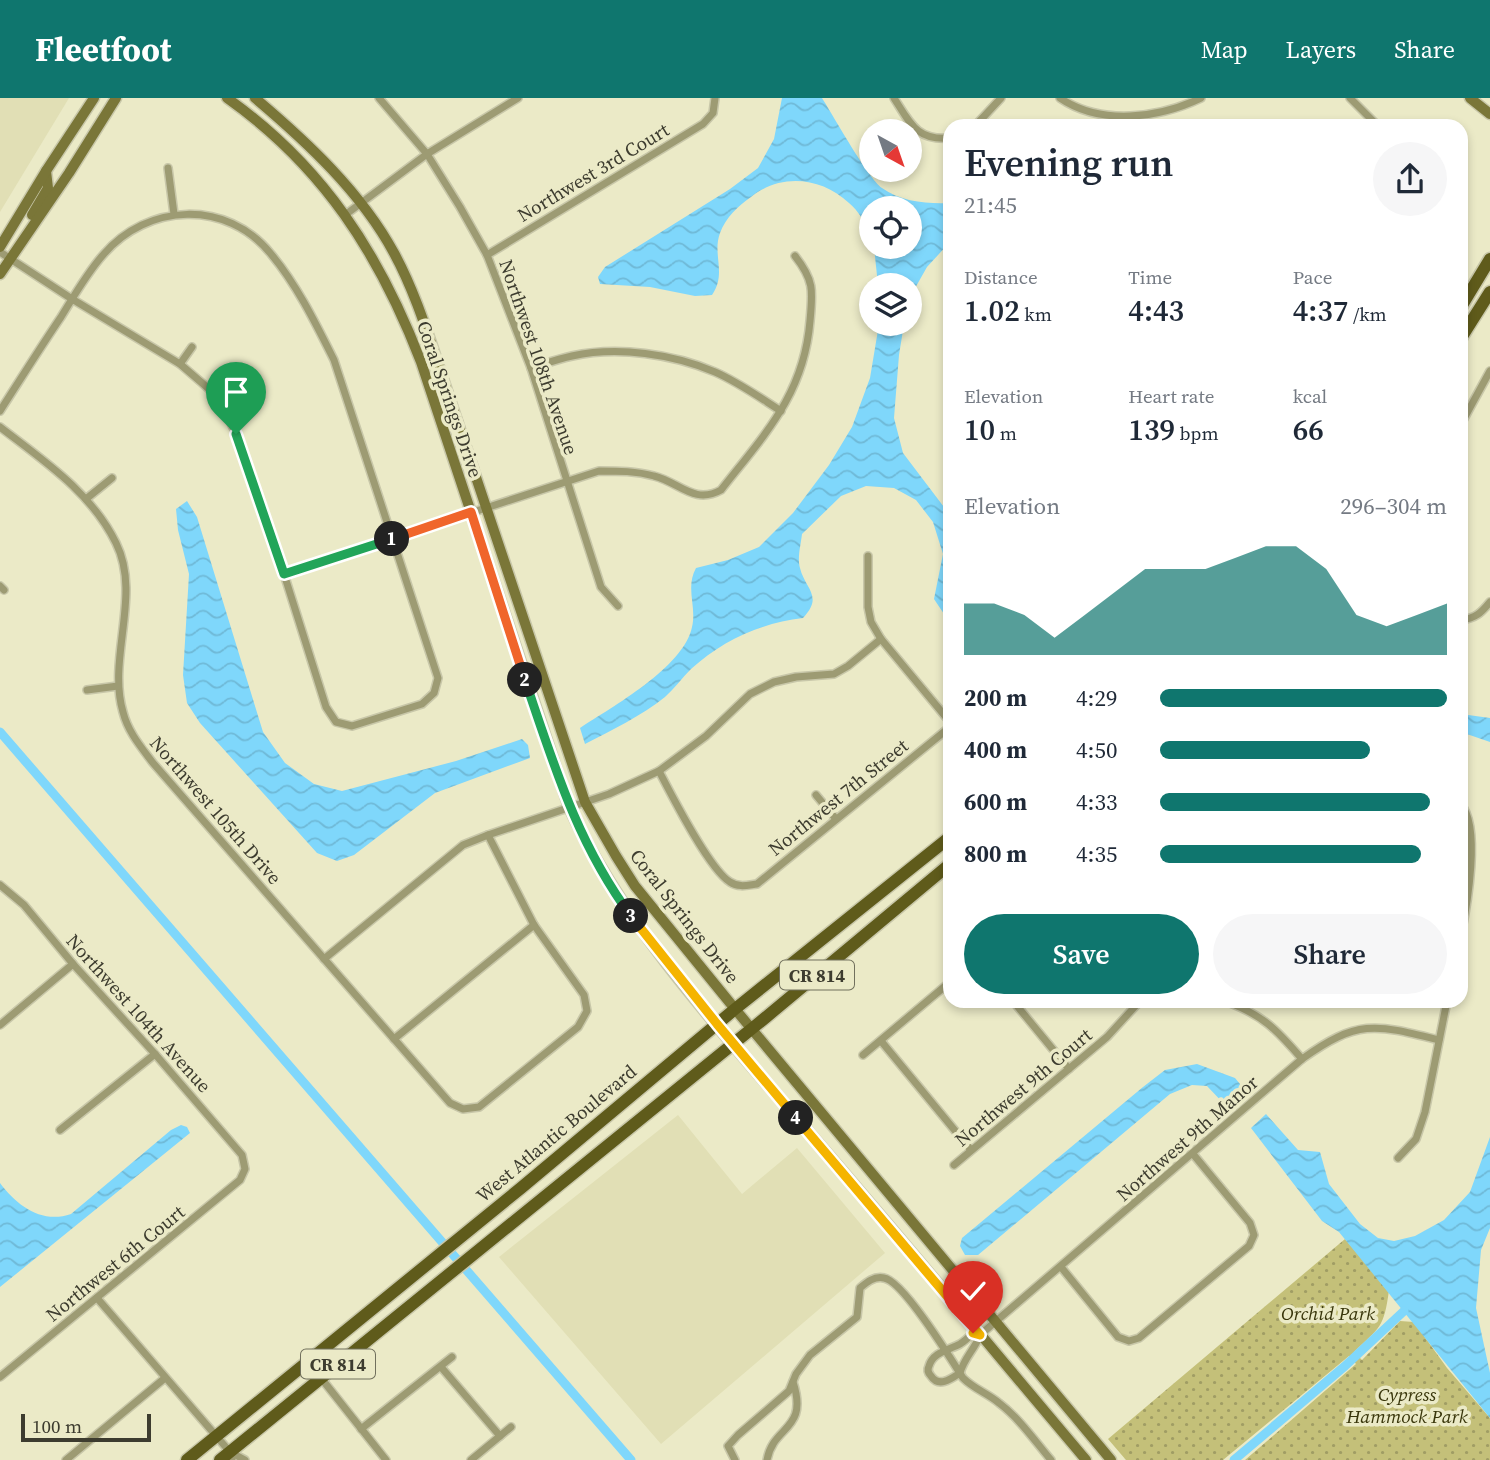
<!DOCTYPE html>
<meta charset="utf-8">
<style>
:root{--surface:#fff;--page:#f6f6f7;--text:#1f2937;--muted:#747a83;--accent:#0f766e}
body{margin:0;font-family:"Source Serif 4",serif;background:var(--page);color:var(--text);height:100vh;display:flex;flex-direction:column;font-size:26px;white-space:nowrap}
*{box-sizing:border-box;margin:0}
p{font-size:23px;color:var(--muted)}
.icon{flex:none;width:38px;height:38px;fill:none;stroke:currentColor;stroke-width:2;stroke-linecap:round;stroke-linejoin:round}
.map{position:relative;flex:1;overflow:hidden}
.sheet{position:absolute;left:943px;top:21px;width:525px;height:889px;display:flex;flex-direction:column;background:var(--surface);border-radius:21px;box-shadow:0 4px 10px #0003}
.sheet>*{flex:none}
.needle{width:46px;rotate:140deg}
.buttons{position:absolute;left:859px;top:21px;display:grid;gap:14px}
.buttons a{display:grid;place-items:center;width:63px;height:63px;border-radius:50%;background:var(--surface);box-shadow:0 4px 10px #0003;font-size:35px}
.scale{position:absolute;left:21px;bottom:18px;width:130px;box-sizing:border-box;padding-left:7px;border:4px solid #3d3c2f;border-top:0;font-size:19px;line-height:24px;white-space:nowrap;color:#3d3c2f;-webkit-text-stroke:5px #ebeac7;paint-order:stroke}
.pin{position:absolute;display:grid;place-items:center;width:60px;height:60px;color:#fff;margin:-72px -30px;border-radius:50% 50% 50% 0;rotate:-45deg;box-shadow:0 0 7px #0007}
.pin .icon{rotate:45deg}
.km{position:absolute;width:35px;height:35px;margin:-18px;border-radius:50%;background:#222;color:#fff;font-size:19px;line-height:35px;text-align:center}
.round{display:grid;place-items:center;flex:none;width:74px;height:74px;border-radius:37px;background:var(--page)}
.head{display:flex;align-items:center;justify-content:space-between;height:119px;padding:0 21px}
h1{font-size:38px;font-weight:600;line-height:52px}
.stats{display:grid;grid-template-columns:repeat(3,1fr);gap:10px;height:119px;padding:7px 21px}
.stats div{display:grid;align-content:center}
.stats b{font-size:30px;font-weight:600}
.stats small{font-size:19px;font-weight:400}
.stats p{font-size:19px}
.chart{height:196px;padding:14px 21px}
.chart p{display:flex;justify-content:space-between}
.chart svg{width:100%;height:126px;margin-top:7px;fill:var(--accent);opacity:.7}
.button{display:flex;gap:14px;margin-top:auto;padding:14px 21px}
.button a{flex:1;height:80px;border-radius:42px;background:var(--accent);color:#fff;font-size:28px;font-weight:600;line-height:80px;text-align:center}
.button a+a{background:var(--page);color:var(--text)}
ul{padding:0 21px;list-style:none;font-size:23px}
li{display:grid;grid-template-columns:112px 84px 1fr;align-items:center;height:52px}
li i{height:18px;border-radius:9px;background:var(--accent)}
header{display:flex;align-items:center;gap:42px;box-sizing:border-box;height:98px;padding:0 35px;background:var(--accent);color:#fff}
header strong{font-size:33px}
nav{display:flex;gap:38px;margin-inline-start:auto;font-size:24px}
.map>svg:first-child{display:block}
.built{fill:#e1dfb5}
.park{fill:url(#park-dots)}
.water{fill:url(#water-waves)}
.lines{fill:none;stroke-linecap:round;stroke-linejoin:round}
.canal{stroke:#7fd7fb;stroke-width:9}
.street-casing{stroke:#c8c7a9;stroke-width:10}
.secondary-casing{stroke:#c8c7a9;stroke-width:13}
.primary-casing{stroke:#c8c7a9;stroke-width:15}
.street{stroke:#9d9b73;stroke-width:7}
.secondary{stroke:#7a7638;stroke-width:10}
.primary{stroke:#5f5b1b;stroke-width:12}
.split-1-casing{stroke:#fff;stroke-width:14}
.split-2-casing{stroke:#fff;stroke-width:14}
.split-3-casing{stroke:#fff;stroke-width:14}
.split-4-casing{stroke:#fff;stroke-width:14}
.split-5-casing{stroke:#fff;stroke-width:14}
.split-1{stroke:#22a559;stroke-width:9}
.split-2{stroke:#f0652b;stroke-width:9}
.split-3{stroke:#22a559;stroke-width:9}
.split-4{stroke:#f5b400;stroke-width:9}
.split-5{stroke:#f5b400;stroke-width:9}
.labels{text-anchor:middle;dominant-baseline:central;stroke-width:7;stroke-linejoin:round;paint-order:stroke}
.shield{fill:#ebeac7;stroke:#71705d;stroke-width:2}
.shield-label{font-size:18px;font-weight:bold;fill:#3d3c2f}
.street-label{font-size:19px;fill:#3d3c2f;stroke:#ebeac7}
.park-label{font-size:19px;font-style:italic;fill:#39360b;stroke:#ebeac7}
</style>
<header>
<strong>Fleetfoot</strong>
<nav><a>Map</a><a>Layers</a><a>Share</a></nav>
</header>
<div class="map">
<svg width="1490" height="1362" viewBox="0 0 1490 1362">
<defs>
<pattern id="park-dots" width="8" height="8" patternUnits="userSpaceOnUse" patternTransform="scale(1.75)"><rect width="8" height="8" fill="#c4c079"/><path d="M2 2h.1M6 6h.1" fill="none" stroke="#a09d64" stroke-width="1.8" stroke-linecap="round"/></pattern>
<pattern id="water-waves" width="16" height="10" patternUnits="userSpaceOnUse" patternTransform="scale(1.75)"><rect width="16" height="10" fill="#7fd7fb"/><path d="M0 5q4-4 8 0t8 0" fill="none" stroke="#6fb9d7"/></pattern>
</defs>
<rect width="100%" height="100%" fill="#ebeac7"/>
<!-- built -->
<g class="built">
<path d="M 0,0 L 69,0 L 0,114 Z"/>
<path d="M 678,1017 L 742,1096 L 797,1050 L 885,1155 L 661,1346 L 499,1159 Z"/>
</g>
<!-- park -->
<path class="park" d="M 1345,1141 L 1389,1192 C 1384,1230 1380,1229 1354,1254 L 1362,1262 L 1400,1223 L 1414,1224 L 1447,1270 L 1490,1320 L 1490,1362 L 1245,1362 L 1356,1266 L 1349,1258 L 1223,1362 L 1126,1362 L 1108,1341 Z"/>
<!-- water -->
<g class="water">
<path d="M 782,0 L 822,0 C 834,19 868,80 882,90 C 901,104 928,106 950,105 L 950,144 L 927,169 L 910,199 L 910,187 L 878,187 L 874,149 L 910,149 L 910,110 L 872,110 L 871,135 C 865,125 858,112 849,105 C 821,79 781,75 751,99 C 738,108 726,119 720,135 C 712,157 727,175 712,197 L 695,198 L 650,189 L 600,186 L 598,179 L 605,169 L 730,91 L 758,70 L 774,41 Z"/>
<path d="M 879,226 L 904,226 L 899,257 L 894,320 L 903,355 L 950,417 L 950,525 L 934,501 L 943,456 L 933,424 L 916,402 L 894,390 L 866,388 L 841,398 L 802,436 C 801,446 797,460 800,470 C 805,491 824,498 803,520 C 761,525 723,542 691,571 C 682,580 674,591 665,599 C 641,618 612,632 585,646 L 580,630 C 612,609 684,569 692,529 C 697,509 685,490 696,470 L 728,462 L 759,449 L 793,415 L 829,367 L 852,329 L 870,280 Z"/>
<path d="M 187,403 L 197,419 L 263,634 L 285,665 L 314,686 L 342,693 L 456,663 L 522,641 L 528,647 L 530,660 L 435,695 L 354,757 L 337,763 L 317,755 L 200,625 L 187,605 L 183,577 L 189,476 L 178,432 L 176,411 Z"/>
<path d="M 1461,616 L 1490,620 L 1490,644 L 1461,634 Z"/>
<path d="M 1197,966 L 1235,980 L 1245,992 L 1226,1008 L 1207,988 L 1192,987 L 1170,996 L 978,1157 L 965,1157 L 960,1148 L 962,1140 L 1143,989 L 1165,972 Z"/>
<path d="M 1266,1016 L 1298,1052 L 1320,1054 L 1329,1086 L 1360,1126 L 1378,1140 L 1394,1143 L 1415,1138 L 1444,1122 L 1470,1094 L 1490,1039 L 1490,1130 L 1481,1152 L 1476,1210 L 1490,1275 L 1490,1320 L 1339,1134 L 1322,1123 L 1251,1030 Z"/>
<path d="M 181,1027 L 187,1029 L 190,1035 L 0,1189 L 0,1085 C 17,1108 42,1126 71,1116 L 171,1032 Z"/>
</g>
<g class="lines">
<!-- canal -->
<g class="canal">
<path d="M 0,634 L 631,1362"/>
<path d="M 1234,1362 L 1345,1268 L 1404,1213"/>
</g>
<!-- street casing -->
<g class="street-casing">
<g id="street">
<path d="M 379,0 L 427,56 L 460,109 L 487,157 L 531,270 L 601,489 L 618,508"/>
<path d="M 894,0 C 910,25 917,43 950,40"/>
<path d="M 1060,0 C 1101,28 1159,20 1201,0"/>
<path d="M 1350,0 L 1378,28"/>
<path d="M 975,28 L 1001,0"/>
<path d="M 168,70 L 174,116"/>
<path d="M 345,117 L 427,56 L 518,0"/>
<path d="M 0,154 L 72,201 L 180,266 L 209,291 L 225,312 L 236,336 L 284,476 L 326,609 L 336,624 L 352,628 L 422,606 L 434,595 L 438,580 L 334,262 C 316,226 297,187 271,156 C 227,101 147,105 103,157 C 87,175 74,198 61,219 C 40,250 20,282 0,313"/>
<path d="M 487,157 L 703,26 L 713,15 L 715,0"/>
<path d="M 180,266 L 192,249"/>
<path d="M 531,270 C 544,266 558,261 572,258 C 618,248 673,256 715,274 C 738,284 759,299 781,313"/>
<path d="M 1461,326 L 1490,273"/>
<path d="M 0,329 C 44,363 91,394 116,445 C 142,497 107,560 123,614 C 128,634 141,649 153,665 L 450,1005 L 463,1011 L 479,1009 L 578,929 L 587,913 L 584,897 L 534,827 L 488,737"/>
<path d="M 86,401 L 112,380"/>
<path d="M 868,458 L 868,509 L 871,524 L 881,541 L 950,624"/>
<path d="M 284,476 L 599,373 C 619,373 636,373 654,378 C 679,384 694,407 721,392 C 764,337 804,297 810,223 C 813,192 814,182 795,158"/>
<path d="M 0,488 L 4,492"/>
<path d="M 1461,522 C 1476,520 1481,515 1490,504"/>
<path d="M 87,592 L 118,588"/>
<path d="M 659,673 C 672,698 709,771 730,784 C 739,790 748,787 757,786 L 950,629"/>
<path d="M 816,697 L 836,721"/>
<path d="M 1461,707 C 1481,728 1467,808 1461,836"/>
<path d="M 0,787 L 24,807 L 73,866 L 155,956 L 242,1057 L 245,1071 L 240,1082 L 0,1279"/>
<path d="M 324,861 L 463,747 L 488,737 L 609,696 L 659,673 L 706,638 L 750,596 L 774,584 L 796,579 L 834,576 L 848,568 L 881,541"/>
<path d="M 1013,903 L 1069,971"/>
<path d="M 1225,903 C 1263,917 1276,931 1302,961"/>
<path d="M 0,927 L 73,866"/>
<path d="M 394,941 L 534,827"/>
<path d="M 881,943 L 971,1052"/>
<path d="M 863,957 L 950,884"/>
<path d="M 60,1032 L 155,956"/>
<path d="M 1398,1060 L 1416,1041 L 1425,1014 L 1447,903"/>
<path d="M 954,1067 L 1107,939 L 1140,903"/>
<path d="M 1061,1169 L 1118,1239 L 1129,1243 L 1139,1240 L 1249,1148 L 1254,1137 L 1250,1125 L 1193,1056"/>
<path d="M 97,1200 L 230,1354 L 232,1362"/>
<path d="M 973,1235 L 980,1237 C 975,1251 964,1260 960,1275 C 951,1281 939,1290 931,1278 C 928,1275 927,1272 929,1268 C 933,1254 949,1252 960,1246 C 965,1243 969,1239 973,1235 Z"/>
<path d="M 980,1237 L 1302,961 C 1358,921 1375,926 1439,942"/>
<path d="M 441,1269 L 500,1338"/>
<path d="M 321,1280 L 386,1362"/>
<path d="M 361,1331 L 452,1259"/>
<path d="M 230,1354 L 245,1362"/>
<path d="M 66,1362 L 165,1280"/>
<path d="M 471,1362 L 511,1329"/>
<path d="M 735,1362 L 728,1348 L 738,1337 L 789,1293 L 796,1276 L 810,1257 L 857,1219 L 860,1190 C 867,1184 874,1178 884,1180 C 903,1183 951,1261 963,1280 C 974,1291 987,1295 999,1305 C 1019,1320 1035,1343 1051,1362"/>
<path d="M 767,1362 C 773,1327 809,1333 793,1284"/>
</g>
</g>
<!-- secondary casing -->
<g class="secondary-casing">
<g id="secondary">
<path d="M 227,0 C 323,68 379,155 421,264 L 569,709 C 624,828 720,932 806,1031 C 901,1140 993,1252 1086,1362"/>
<path d="M 255,0 C 307,44 361,94 394,155 C 412,188 424,224 436,260 L 585,704 L 616,758 L 635,788 L 735,911 L 1111,1362"/>
<path d="M 1470,0 L 1490,16"/>
<path d="M 32,117 L 48,90 L 46,73"/>
<path d="M 0,149 L 46,73 L 94,0"/>
<path d="M 0,176 L 69,75 L 116,0"/>
</g>
</g>
<!-- primary casing -->
<g class="primary-casing">
<g id="primary">
<path d="M 1461,209 L 1490,161"/>
<path d="M 1461,240 L 1490,194"/>
<path d="M 187,1362 L 521,1090 L 735,911 L 950,739"/>
<path d="M 220,1362 L 765,920 L 950,766"/>
</g>
</g>
<!-- street -->
<use href="#street" class="street"/>
<!-- secondary -->
<use href="#secondary" class="secondary"/>
<!-- primary -->
<use href="#primary" class="primary"/>
</g>
<g class="lines">
<!-- split-1 casing -->
<g class="split-1-casing">
<path id="split-1" d="M 236,336 L 284,476 L 392,441"/>
</g>
<!-- split-2 casing -->
<g class="split-2-casing">
<path id="split-2" d="M 392,441 L 471,414 L 525,582"/>
</g>
<!-- split-3 casing -->
<g class="split-3-casing">
<path id="split-3" d="M 525,582 C 554,667 577,745 631,818"/>
</g>
<!-- split-4 casing -->
<g class="split-4-casing">
<path id="split-4" d="M 631,818 L 717,926 L 796,1020"/>
</g>
<!-- split-5 casing -->
<g class="split-5-casing">
<path id="split-5" d="M 796,1020 L 980,1237 L 973,1235"/>
</g>
<!-- split-1 -->
<use href="#split-1" class="split-1"/>
<!-- split-2 -->
<use href="#split-2" class="split-2"/>
<!-- split-3 -->
<use href="#split-3" class="split-3"/>
<!-- split-4 -->
<use href="#split-4" class="split-4"/>
<!-- split-5 -->
<use href="#split-5" class="split-5"/>
</g>
<g class="labels">
<!-- shield labels -->
<g class="shield">
<rect x="780" y="862.5" width="74" height="29" rx="5"/>
<rect x="301" y="1251.5" width="74" height="29" rx="5"/>
</g>
<g class="shield-label">
<text x="817" y="877">CR 814</text>
<text x="338" y="1266">CR 814</text>
</g>
<!-- street labels -->
<g class="street-label">
<text transform="translate(593 74) rotate(-31)">Northwest 3rd Court</text>
<text transform="translate(539 259) rotate(71)">Northwest 108th Avenue</text>
<text transform="translate(450 301) rotate(71)">Coral Springs Drive</text>
<text transform="translate(838 699) rotate(-39)">Northwest 7th Street</text>
<text transform="translate(216 712) rotate(49)">Northwest 105th Drive</text>
<text transform="translate(685 818) rotate(52)">Coral Springs Drive</text>
<text transform="translate(139 915) rotate(48)">Northwest 104th Avenue</text>
<text transform="translate(1023 989) rotate(-40)">Northwest 9th Court</text>
<text transform="translate(556 1035) rotate(-40)">West Atlantic Boulevard</text>
<text transform="translate(1187 1040) rotate(-41)">Northwest 9th Manor</text>
<text transform="translate(115 1165) rotate(-39)">Northwest 6th Court</text>
</g>
<!-- park labels -->
<g class="park-label">
<text x="1328" y="1215">Orchid Park</text>
<text x="1407" y="1296">Cypress<tspan x="1407" dy="22">Hammock Park</tspan></text>
</g>
</g>
</svg>
<div class="buttons">
<a><svg class="needle" viewBox="-14 -14 28 28"><path d="M0-13l5 13h-10z" fill="#e53935"/><path d="M0 13l5-13h-10z" fill="#747a83"/></svg></a>
<a><svg class="icon" aria-label="locate" viewBox="0 0 24 24"><circle cx="12" cy="12" r="6"/><path d="M12 2v4M12 18v4M2 12h4M18 12h4"/></svg></a>
<a><svg class="icon" aria-label="layers" viewBox="0 0 24 24"><path d="M12 4l9 5-9 5-9-5zM3 14l9 5 9-5"/></svg></a>
</div>
<div class="scale">100 m</div>
<div class="pin" style="left:236px;top:336px;background:#1e9e55"><svg class="icon" aria-label="arrive" viewBox="0 0 24 24"><path d="M6 21V4h12l-3 4 3 4H6"/></svg></div>
<div class="pin" style="left:973px;top:1235px;background:#d93025"><svg class="icon" aria-label="check" viewBox="0 0 24 24"><path d="M5 12l5 5 9-10"/></svg></div>
<b class="km" style="left:392px;top:441px">1</b>
<b class="km" style="left:525px;top:582px">2</b>
<b class="km" style="left:631px;top:818px">3</b>
<b class="km" style="left:796px;top:1020px">4</b>
<section class="sheet">
<div class="head"><div><h1>Evening run</h1><p>21:45</p></div><a class="round"><svg class="icon" aria-label="share" viewBox="0 0 24 24"><path d="M12 15V3M7 8l5-5 5 5M5 13v7h14v-7"/></svg></a></div>
<div class="stats">
<div><p>Distance</p><b>1.02<small> km</small></b></div>
<div><p>Time</p><b>4:43</b></div>
<div><p>Pace</p><b>4:37<small> /km</small></b></div>
</div>
<div class="stats">
<div><p>Elevation</p><b>10<small> m</small></b></div>
<div><p>Heart rate</p><b>139<small> bpm</small></b></div>
<div><p>kcal</p><b>66</b></div>
</div>
<div class="chart"><p><span>Elevation</span>296–304 m</p>
<svg viewBox="0 0 160 44" preserveAspectRatio="none"><path d="M0 44V26L10 26L20 30L30 38L40 30L50 22L60 14L70 14L80 14L90 10L100 6L110 6L120 14L130 30L140 34L150 30L160 26V44z"/></svg>
</div>
<ul>
<li><b>200 m</b>4:29<i style="width:100%"></i></li>
<li><b>400 m</b>4:50<i style="width:73%"></i></li>
<li><b>600 m</b>4:33<i style="width:94%"></i></li>
<li><b>800 m</b>4:35<i style="width:91%"></i></li>
</ul>
<div class="button"><a>Save</a><a>Share</a></div>
</section>
</div>
